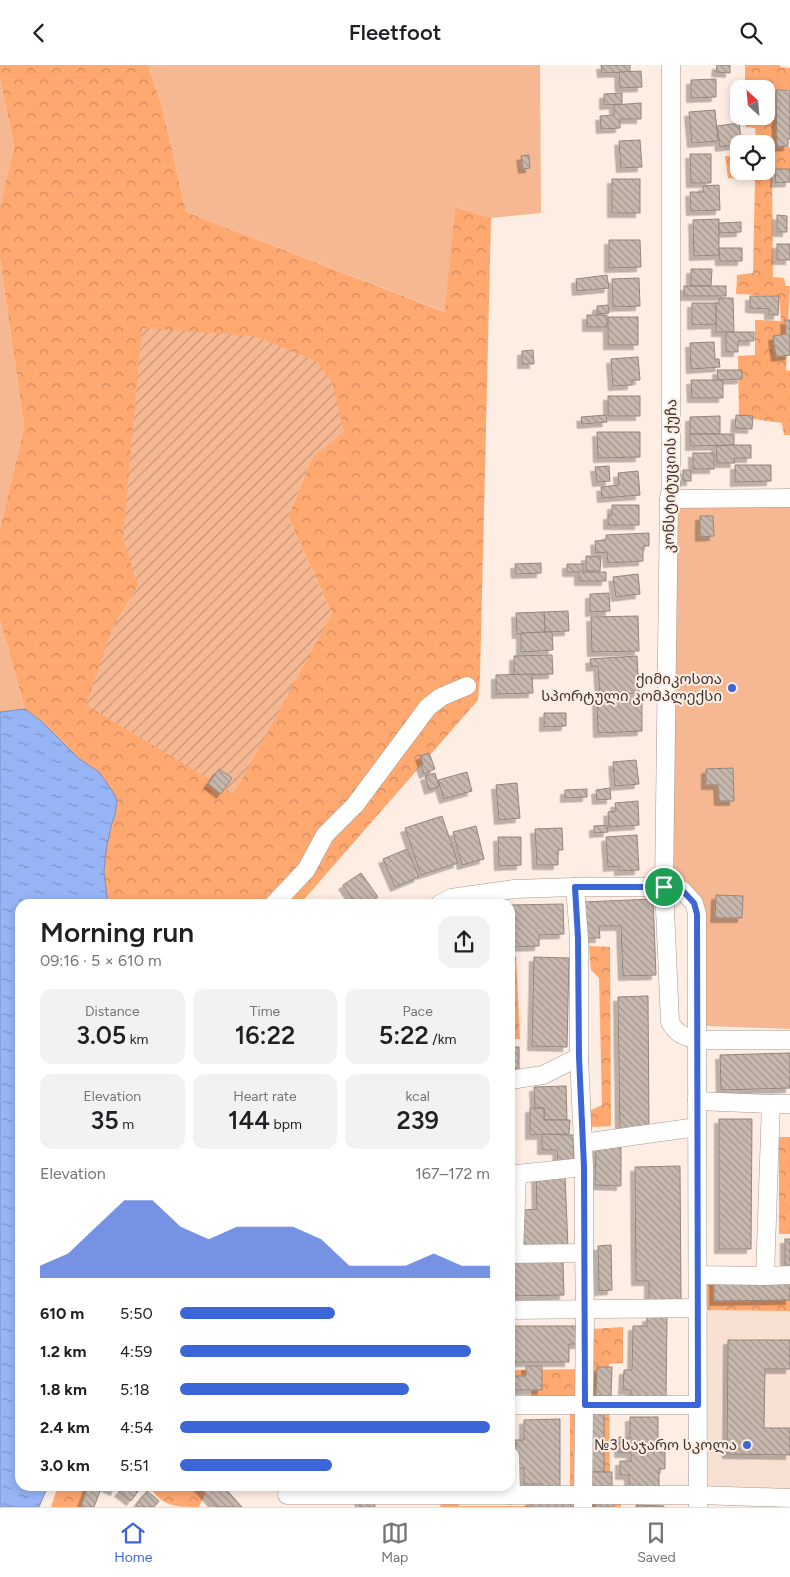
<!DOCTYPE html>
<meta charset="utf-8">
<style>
:root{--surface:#fff;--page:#f2f2f2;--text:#202124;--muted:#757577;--line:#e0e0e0;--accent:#3c66d7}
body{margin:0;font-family:Figtree,"Noto Sans Georgian",sans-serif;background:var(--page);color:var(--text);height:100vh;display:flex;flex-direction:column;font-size:19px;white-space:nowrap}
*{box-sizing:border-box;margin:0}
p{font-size:16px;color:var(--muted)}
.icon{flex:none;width:28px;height:28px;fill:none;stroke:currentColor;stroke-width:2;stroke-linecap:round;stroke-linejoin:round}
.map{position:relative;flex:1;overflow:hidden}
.side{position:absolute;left:15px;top:834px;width:500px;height:592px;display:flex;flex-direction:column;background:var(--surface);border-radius:15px;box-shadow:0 2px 8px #0003}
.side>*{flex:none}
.needle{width:32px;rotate:334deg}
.controls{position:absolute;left:730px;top:15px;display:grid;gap:10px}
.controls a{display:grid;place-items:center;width:45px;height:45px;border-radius:10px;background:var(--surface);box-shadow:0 2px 8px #0003;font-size:25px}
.pin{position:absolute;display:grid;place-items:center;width:42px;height:42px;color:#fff;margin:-21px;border:2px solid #fff;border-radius:50%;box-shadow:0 1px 5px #0007}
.round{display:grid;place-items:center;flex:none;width:52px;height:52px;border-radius:15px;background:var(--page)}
.overview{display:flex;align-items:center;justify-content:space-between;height:85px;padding:0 25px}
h1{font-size:28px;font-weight:600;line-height:38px}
.figures{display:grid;grid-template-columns:repeat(3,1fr);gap:8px;height:85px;padding:5px 25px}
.figures div{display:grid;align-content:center;border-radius:12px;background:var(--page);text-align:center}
.figures b{font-size:25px;font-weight:600}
.figures small{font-size:14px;font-weight:400}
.figures p{font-size:14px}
.chart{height:140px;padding:10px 25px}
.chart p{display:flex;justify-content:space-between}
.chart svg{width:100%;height:90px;margin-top:5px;fill:var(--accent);opacity:.7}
ul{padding:0 25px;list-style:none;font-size:16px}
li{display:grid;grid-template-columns:80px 60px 1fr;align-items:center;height:38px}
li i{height:12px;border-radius:6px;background:var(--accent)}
header{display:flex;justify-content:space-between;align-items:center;height:65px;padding:0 25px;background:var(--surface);font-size:22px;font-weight:600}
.menu{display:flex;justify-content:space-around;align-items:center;height:70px;border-top:1px solid var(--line);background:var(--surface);font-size:14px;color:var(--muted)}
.menu a{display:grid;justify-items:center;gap:2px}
.menu .selected{color:var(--accent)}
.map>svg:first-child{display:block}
.built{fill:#f8e1d3}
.green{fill:#f5b892}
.forest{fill:url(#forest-crowns);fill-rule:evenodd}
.garden{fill:url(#garden-furrows)}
.water{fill:url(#water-ripples);stroke:#7b8ebc}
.building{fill:url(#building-back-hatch);stroke:#95867d;filter:url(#shadow)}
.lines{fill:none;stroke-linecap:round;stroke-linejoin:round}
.minor-casing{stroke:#a89990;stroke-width:19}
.minor{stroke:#fff;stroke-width:18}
.route-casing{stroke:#fff;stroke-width:10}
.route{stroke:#3c66d7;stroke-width:6}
.poi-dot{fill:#3c66d7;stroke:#fdede3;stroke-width:2}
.labels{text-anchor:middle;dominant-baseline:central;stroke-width:4;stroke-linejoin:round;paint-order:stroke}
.street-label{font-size:15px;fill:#3d3733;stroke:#fdede3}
.poi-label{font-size:15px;fill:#3d3733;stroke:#fdede3;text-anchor:end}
</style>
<header><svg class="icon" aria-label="back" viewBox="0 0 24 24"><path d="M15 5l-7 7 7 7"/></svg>Fleetfoot<svg class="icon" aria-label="search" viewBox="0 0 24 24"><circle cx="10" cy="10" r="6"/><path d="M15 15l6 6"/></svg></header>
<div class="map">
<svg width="790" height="1442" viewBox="0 0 790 1442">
<defs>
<pattern id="forest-crowns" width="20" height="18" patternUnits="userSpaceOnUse" patternTransform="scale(1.25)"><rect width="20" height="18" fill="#ffa870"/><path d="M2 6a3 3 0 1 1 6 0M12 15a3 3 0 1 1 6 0" fill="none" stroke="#d08a5d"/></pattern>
<pattern id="garden-furrows" width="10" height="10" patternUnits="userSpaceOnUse" patternTransform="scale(1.25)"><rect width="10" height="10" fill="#f5b892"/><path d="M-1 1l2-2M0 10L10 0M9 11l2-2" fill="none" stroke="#c89678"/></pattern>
<pattern id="water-ripples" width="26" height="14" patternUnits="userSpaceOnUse" patternTransform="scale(1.25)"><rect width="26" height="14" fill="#96b4f6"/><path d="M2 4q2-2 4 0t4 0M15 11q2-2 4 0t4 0" fill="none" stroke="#7c93c8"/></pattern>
<pattern id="building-back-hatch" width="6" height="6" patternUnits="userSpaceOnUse" patternTransform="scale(1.25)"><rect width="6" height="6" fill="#c7b8ae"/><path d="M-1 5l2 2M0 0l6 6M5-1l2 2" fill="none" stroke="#a3968e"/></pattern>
<filter id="shadow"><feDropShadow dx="-4.5" dy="4.5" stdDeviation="0" flood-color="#0004"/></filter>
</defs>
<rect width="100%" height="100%" fill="#fdede3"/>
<!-- built -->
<path class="built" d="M 704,1245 L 790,1246 L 790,1426 L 704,1426 Z"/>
<!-- green -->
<g class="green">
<path d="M 148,0 L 540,0 L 541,148 L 491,153 L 455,142 L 446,247 L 186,147 L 163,45 Z"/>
<path d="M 0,13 L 14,82 L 0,140 Z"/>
<path d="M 0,193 L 24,362 L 0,464 Z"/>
<path d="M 790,440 L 790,964 L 706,961 L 702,842 L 687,819 L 669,804 L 678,442 Z"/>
<path d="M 0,555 L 25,644 L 0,647 Z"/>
</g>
<!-- forest -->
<g class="forest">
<path d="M 0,0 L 148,0 L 163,45 L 186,147 L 445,247 L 455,142 L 491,153 L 480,611 L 478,635 L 300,839 L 108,839 L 104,807 L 106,786 L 111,761 L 115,750 L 117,737 L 115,730 L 99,707 L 78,693 L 42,657 L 25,644 L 0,555 L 0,464 L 24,362 L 0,193 L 0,140 L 14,82 L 0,13 ZM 344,367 L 313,391 L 288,452 L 332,549 L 112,564 L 138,521 Z"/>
<path d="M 745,0 L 780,0 L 780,2 L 790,3 L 790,24 L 779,25 L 779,81 L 790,82 L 790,107 L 772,107 L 773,212 L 784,213 L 786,221 L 790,221 L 786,305 L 790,306 L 790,370 L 784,370 L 782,358 L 739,352 L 738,291 L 755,290 L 755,255 L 781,256 L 779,231 L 736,229 L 737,210 L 753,208 L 755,115 L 728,113 L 725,91 L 739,91 L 739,106 L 766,106 L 766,79 L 756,79 L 755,63 L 746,62 L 746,51 L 766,51 L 766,24 L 745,24 Z"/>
<path d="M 589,881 L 610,882 L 611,1061 L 590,1062 L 589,1046 L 602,1040 L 599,913 L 591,905 Z"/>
<path d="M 510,891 L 516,891 L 520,974 L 510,974 Z"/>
<rect x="779" y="1072" width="11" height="97"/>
<path d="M 704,1216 L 790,1229 L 790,1246 L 704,1245 Z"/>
<path d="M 623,1262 L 623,1298 L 609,1299 L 610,1427 L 621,1426 L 621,1442 L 437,1442 L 440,1442 L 446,1421 L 463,1421 L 459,1441 L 570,1441 L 570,1332 L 531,1332 L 532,1316 L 510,1316 L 510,1305 L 589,1304 L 591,1264 Z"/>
<path d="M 58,1421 L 88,1421 L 81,1442 L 51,1442 Z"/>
<path d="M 149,1421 L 209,1421 L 199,1442 C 175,1442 163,1442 149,1421 Z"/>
</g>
<!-- garden -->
<path class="garden" d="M 142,263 L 254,271 L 316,296 L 332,317 L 344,367 L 313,391 L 288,452 L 332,549 L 234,729 L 86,640 L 112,564 L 138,521 L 123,473 Z"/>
<!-- water -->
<path class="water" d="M 25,644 L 42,657 L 78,693 L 99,707 L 115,730 L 117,737 L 115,750 L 111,761 L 106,786 L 104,807 L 108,839 L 20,839 L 20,1421 L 48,1421 L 39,1442 L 0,1442 L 0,647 Z"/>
<!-- building -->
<g class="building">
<path d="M 601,0 L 630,0 L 630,7 L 602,8 Z"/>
<path d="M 717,0 L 730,0 L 730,8 L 716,7 Z"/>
<path d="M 641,6 L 642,22 L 620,23 L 619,7 Z"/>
<path d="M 716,14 L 716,32 L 691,33 L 691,15 Z"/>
<path d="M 776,25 L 790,25 L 790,74 L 788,74 L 788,81 L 777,82 Z"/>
<path d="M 622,28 L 622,39 L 604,40 L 604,29 Z"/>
<path d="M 641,38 L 641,54 L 620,54 L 620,63 L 601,64 L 600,51 L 614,50 L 614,40 Z"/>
<path d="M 715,45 L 718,76 L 692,78 L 689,47 Z"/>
<path d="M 739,58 L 742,79 L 720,82 L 717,61 Z"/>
<path d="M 640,75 L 642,102 L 621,103 L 619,76 Z"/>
<path d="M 690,89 L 711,89 L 711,118 L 691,118 Z"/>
<path d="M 529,90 L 530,103 L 523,104 L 521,91 Z"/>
<path d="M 776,104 L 790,104 L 790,117 L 775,118 Z"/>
<rect x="612" y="114" width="28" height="34"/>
<path d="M 719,120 L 720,145 L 691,146 L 690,127 L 703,127 L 703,121 Z"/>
<path d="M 777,150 L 787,151 L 787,167 L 777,167 Z"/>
<path d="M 719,154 L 719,190 L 694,191 L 693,155 Z"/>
<path d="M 741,157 L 741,167 L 719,168 L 719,158 Z"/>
<path d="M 609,175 L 640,175 L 641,202 L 609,203 Z"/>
<rect x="777" y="179" width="13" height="16"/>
<path d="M 719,183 L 742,183 L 742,196 L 720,196 Z"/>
<path d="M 691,204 L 712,204 L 711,221 L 691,221 Z"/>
<path d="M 607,210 L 609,223 L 577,226 L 576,214 Z"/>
<path d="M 639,213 L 640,241 L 613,242 L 612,214 Z"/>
<rect x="684" y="221" width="42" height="10"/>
<path d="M 750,231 L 779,231 L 778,250 L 769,250 L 769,244 L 750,243 Z"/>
<path d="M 719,233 L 733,233 L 734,267 L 716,267 L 716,238 L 719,238 Z"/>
<path d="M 692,238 L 716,238 L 716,259 L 692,260 Z"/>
<path d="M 608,240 L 609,248 L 597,249 L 597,241 Z"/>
<rect x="587" y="250" width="20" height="12"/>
<rect x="608" y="252" width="30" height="28"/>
<path d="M 785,255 L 790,255 L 790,290 L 776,292 L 773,271 L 786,269 Z"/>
<path d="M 726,267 L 754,267 L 754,276 L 738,276 L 738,287 L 726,287 Z"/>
<path d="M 714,277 L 715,294 L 719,294 L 720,302 L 691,304 L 690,278 Z"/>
<path d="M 533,285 L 534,299 L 522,299 L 522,286 Z"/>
<path d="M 638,292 L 640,315 L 632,315 L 632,320 L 613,321 L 611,294 Z"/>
<path d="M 717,305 L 742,305 L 742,314 L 718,315 Z"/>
<path d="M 691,315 L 723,315 L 723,333 L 692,333 Z"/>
<rect x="608" y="331" width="32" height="20"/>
<path d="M 606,350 L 607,357 L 582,359 L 581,352 Z"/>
<path d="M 736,350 L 753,351 L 752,364 L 735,363 Z"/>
<path d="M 720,351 L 720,369 L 690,369 L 690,352 Z"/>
<path d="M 597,367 L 640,367 L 640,392 L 598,393 Z"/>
<path d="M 690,369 L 734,369 L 734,380 L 690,381 Z"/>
<path d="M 734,380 L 751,380 L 751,393 L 734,393 L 735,398 L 717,398 L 716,381 Z"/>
<rect x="693" y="388" width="21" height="16"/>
<path d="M 735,400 L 771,400 L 771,416 L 735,417 Z"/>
<path d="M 609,401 L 610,416 L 597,417 L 595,402 Z"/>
<rect x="683" y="405" width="8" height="11"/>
<path d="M 638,406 L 640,430 L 602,433 L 601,422 L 619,420 L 618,408 Z"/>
<path d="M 612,440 L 639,440 L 639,460 L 608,460 L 608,450 L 612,450 Z"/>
<path d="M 700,451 L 713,451 L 714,471 L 700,472 Z"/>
<path d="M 649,468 L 649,481 L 643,481 L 643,496 L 608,498 L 607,487 L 596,488 L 595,476 L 606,475 L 606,470 Z"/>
<path d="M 586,491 L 601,492 L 600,506 L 586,506 Z"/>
<path d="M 541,498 L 541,508 L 516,509 L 515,499 Z"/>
<path d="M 567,499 L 583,499 L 583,507 L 606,507 L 606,516 L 579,516 L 579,507 L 567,507 Z"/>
<path d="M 638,509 L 640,529 L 616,532 L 613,512 Z"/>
<path d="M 609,528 L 610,546 L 590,547 L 590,529 Z"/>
<path d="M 568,546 L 569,566 L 545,567 L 544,547 Z"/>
<path d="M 544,547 L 545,567 L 517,569 L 516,548 Z"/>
<path d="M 638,551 L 639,586 L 592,587 L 591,552 Z"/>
<path d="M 545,567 L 552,567 L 553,585 L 521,587 L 521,568 Z"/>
<path d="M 552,590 L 553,609 L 514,610 L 514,591 Z"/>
<path d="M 637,591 L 639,628 L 600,630 L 598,601 L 591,602 L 590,594 Z"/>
<path d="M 532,609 L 533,628 L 496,629 L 496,610 Z"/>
<path d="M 642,634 L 642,666 L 598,668 L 597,635 Z"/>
<path d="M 544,648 L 566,648 L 566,661 L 544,662 Z"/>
<path d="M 429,688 L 435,704 L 424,709 L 421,700 L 423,699 L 420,691 Z"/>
<path d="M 636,695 L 639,719 L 615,721 L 613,697 Z"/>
<path d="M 733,703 L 734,736 L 719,736 L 718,720 L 706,720 L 706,704 Z"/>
<path d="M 219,704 L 232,713 L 221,729 L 208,719 Z"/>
<path d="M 467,707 L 472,726 L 444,734 L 438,715 Z"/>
<path d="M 435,708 L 439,722 L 429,725 L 425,711 Z"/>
<path d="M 517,718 L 520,753 L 499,755 L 496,720 Z"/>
<path d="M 610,723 L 611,734 L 597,735 L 596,725 Z"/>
<path d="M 587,724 L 587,732 L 565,733 L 565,725 Z"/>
<path d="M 638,736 L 639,760 L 609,762 L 608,747 L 616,746 L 615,738 Z"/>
<path d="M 442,751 L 458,798 L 421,810 L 405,763 Z"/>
<path d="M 607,760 L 608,767 L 594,768 L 594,761 Z"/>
<path d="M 476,761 L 484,794 L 462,800 L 453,767 Z"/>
<path d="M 562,763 L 563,785 L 558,785 L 558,800 L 537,800 L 535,764 Z"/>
<path d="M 637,770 L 639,805 L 619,806 L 619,801 L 608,802 L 606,772 Z"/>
<path d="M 498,772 L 521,772 L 521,800 L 499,801 Z"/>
<path d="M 407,784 L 419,812 L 395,822 L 383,794 Z"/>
<path d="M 361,808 L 378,832 L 368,839 L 356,839 L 343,820 Z"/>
<path d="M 716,830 L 743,831 L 742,853 L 715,853 Z"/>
<path d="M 653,834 L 656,910 L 623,911 L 621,861 L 599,861 L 600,873 L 585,873 L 583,837 Z"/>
<path d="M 563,839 L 564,869 L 539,870 L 539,881 L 513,882 L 512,867 L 510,867 L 510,840 Z"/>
<path d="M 534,892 L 569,893 L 567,982 L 532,981 Z"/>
<path d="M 648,931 L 649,1066 L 620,1066 L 618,932 Z"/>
<rect x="510" y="982" width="9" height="23"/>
<path d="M 790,988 L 790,1023 L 721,1025 L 720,990 Z"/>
<path d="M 566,1021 L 567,1055 L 544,1055 L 544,1043 L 535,1043 L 534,1022 Z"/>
<path d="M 510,1031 L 514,1031 L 513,1043 L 510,1042 Z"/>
<path d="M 530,1043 L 544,1043 L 544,1055 L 570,1055 L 569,1069 L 530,1070 Z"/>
<path d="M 719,1054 L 752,1054 L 751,1184 L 719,1184 Z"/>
<path d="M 542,1069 L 573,1070 L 574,1097 L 558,1097 L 557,1085 L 542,1085 Z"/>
<path d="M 596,1082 L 621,1082 L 621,1121 L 595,1120 Z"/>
<path d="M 680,1101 L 681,1235 L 649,1235 L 649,1216 L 636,1216 L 635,1102 Z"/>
<path d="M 565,1110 L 568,1183 L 524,1184 L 523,1145 L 537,1144 L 536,1111 Z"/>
<rect x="785" y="1174" width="5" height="29"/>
<path d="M 611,1180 L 612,1225 L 599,1226 L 598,1181 Z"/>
<path d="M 563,1196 L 564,1230 L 510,1231 L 510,1197 Z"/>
<path d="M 790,1215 L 790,1235 L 714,1236 L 714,1216 Z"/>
<path d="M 647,1252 L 667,1252 L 666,1334 L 630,1334 L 631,1325 L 623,1325 L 624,1305 L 632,1305 L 633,1261 L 647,1261 Z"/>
<path d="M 510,1261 L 583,1261 L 583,1279 L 569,1279 L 569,1297 L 510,1297 Z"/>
<path d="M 728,1275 L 790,1275 L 790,1304 L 765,1304 L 764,1363 L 790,1363 L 790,1390 L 727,1389 Z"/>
<path d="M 526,1301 L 542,1301 L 542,1325 L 510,1325 L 510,1311 L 526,1311 Z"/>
<path d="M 597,1302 L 612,1302 L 611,1331 L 596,1331 Z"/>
<rect x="590" y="1343" width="14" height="64"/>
<path d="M 630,1352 L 658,1352 L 658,1387 L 665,1387 L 665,1404 L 659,1404 L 659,1425 L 629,1425 L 629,1410 L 620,1410 L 620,1396 L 631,1396 L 631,1388 L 619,1388 L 619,1372 L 630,1373 Z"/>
<path d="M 560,1354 L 560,1427 L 543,1427 L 543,1419 L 524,1419 L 524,1403 L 515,1403 L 515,1375 L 524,1375 L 524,1355 Z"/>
<rect x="592" y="1407" width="20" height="16"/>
<path d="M 88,1421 L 102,1421 L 94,1442 L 82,1442 L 81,1441 Z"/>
<path d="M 104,1421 L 117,1421 L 115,1426 Z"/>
<path d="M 124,1421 L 142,1421 L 131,1436 L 119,1427 Z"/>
<path d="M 198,1421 L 223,1421 L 242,1442 L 217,1442 Z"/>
<path d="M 147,1426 L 159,1436 L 154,1442 L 139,1442 L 136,1440 Z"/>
<path d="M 374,1431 L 375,1442 L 360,1442 L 359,1432 Z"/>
<rect x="596" y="1431" width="18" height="11"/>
<path d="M 573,1434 L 574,1442 L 530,1442 L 530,1435 Z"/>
<path d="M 636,1440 L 664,1441 L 664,1442 L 636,1442 Z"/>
</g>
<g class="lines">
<!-- minor casing -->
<g class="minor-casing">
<g id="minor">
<path d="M 669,434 L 790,433"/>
<path d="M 575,822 L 579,873 L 579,992 L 584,1102 L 584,1188 L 585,1244 L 583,1442"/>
<path d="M 274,839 L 306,805 L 325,770 L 355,740 L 428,642 L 441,632 L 467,621"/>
<path d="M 440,839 L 451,833 L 514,824 L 575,822 L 664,822 L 682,825 L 694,838 L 697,849 L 697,975 C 684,971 677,970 670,957 L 664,822 L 669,434 L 671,423 L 671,0"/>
<path d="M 510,1015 L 543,1010 L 579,992"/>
<path d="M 697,1036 L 771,1039"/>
<path d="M 583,1078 L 697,1062"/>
<path d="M 514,1188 L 517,1109 L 584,1102"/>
<path d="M 510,1189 L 584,1188"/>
<path d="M 698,1210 L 765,1211 L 790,1210"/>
<path d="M 765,1211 L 771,1039 L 790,1039"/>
<path d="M 510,1245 L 698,1243"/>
<path d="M 510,1340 L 697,1340"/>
<path d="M 510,1391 L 511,1430"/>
<path d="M 287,1430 L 698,1430 L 790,1433"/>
<path d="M 698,1442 L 697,975 L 790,975"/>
</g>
</g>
<!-- minor -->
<use href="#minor" class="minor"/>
</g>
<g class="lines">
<!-- route casing -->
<g class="route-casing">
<path id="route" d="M 575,822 L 664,822 L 682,825 L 694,838 L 697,849 L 698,1340 L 585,1340 L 584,1102 L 579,992 L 578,873 Z"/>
</g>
<!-- route -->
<use href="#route" class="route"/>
</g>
<!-- markers -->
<g class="poi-dot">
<circle cx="732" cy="623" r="5"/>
<circle cx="747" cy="1380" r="5"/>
</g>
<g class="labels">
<!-- street labels -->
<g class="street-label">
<text transform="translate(670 411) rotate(-89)">კონსტიტუციის ქუჩა</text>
</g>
<!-- poi labels -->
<g class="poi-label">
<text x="722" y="614">ქიმიკოსთა<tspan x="722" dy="17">სპორტული კომპლექსი</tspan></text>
<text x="737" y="1380">№3 საჯარო სკოლა</text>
</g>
</g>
</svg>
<div class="controls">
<a><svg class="needle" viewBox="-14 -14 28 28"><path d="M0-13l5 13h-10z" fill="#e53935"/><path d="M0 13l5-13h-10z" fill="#757577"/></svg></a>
<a><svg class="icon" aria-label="locate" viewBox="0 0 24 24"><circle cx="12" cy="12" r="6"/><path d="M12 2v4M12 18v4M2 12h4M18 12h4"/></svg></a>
</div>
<div class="pin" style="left:664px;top:822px;background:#1e9e55"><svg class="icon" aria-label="arrive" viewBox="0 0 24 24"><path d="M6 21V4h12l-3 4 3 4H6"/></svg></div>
<section class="side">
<div class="overview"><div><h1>Morning run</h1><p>09:16 · 5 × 610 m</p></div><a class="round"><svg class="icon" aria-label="share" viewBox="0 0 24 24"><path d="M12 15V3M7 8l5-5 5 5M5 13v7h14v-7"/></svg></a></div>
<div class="figures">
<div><p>Distance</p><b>3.05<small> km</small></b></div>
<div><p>Time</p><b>16:22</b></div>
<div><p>Pace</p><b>5:22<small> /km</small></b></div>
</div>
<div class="figures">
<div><p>Elevation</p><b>35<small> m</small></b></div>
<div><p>Heart rate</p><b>144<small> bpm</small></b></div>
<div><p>kcal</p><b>239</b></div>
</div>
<div class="chart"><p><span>Elevation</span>167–172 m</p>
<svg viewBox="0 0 160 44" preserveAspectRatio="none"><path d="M0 44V38L10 32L20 19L30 6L40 6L50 19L60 25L70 19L80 19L90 19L100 25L110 38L120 38L130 38L140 32L150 38L160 38V44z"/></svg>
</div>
<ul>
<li><b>610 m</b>5:50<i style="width:50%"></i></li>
<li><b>1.2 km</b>4:59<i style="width:94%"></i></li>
<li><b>1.8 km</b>5:18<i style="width:74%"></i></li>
<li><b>2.4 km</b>4:54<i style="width:100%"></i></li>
<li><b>3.0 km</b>5:51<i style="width:49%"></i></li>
</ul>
</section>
</div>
<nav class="menu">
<a class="selected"><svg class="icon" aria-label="home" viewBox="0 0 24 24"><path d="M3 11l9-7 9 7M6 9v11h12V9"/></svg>Home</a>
<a><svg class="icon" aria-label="map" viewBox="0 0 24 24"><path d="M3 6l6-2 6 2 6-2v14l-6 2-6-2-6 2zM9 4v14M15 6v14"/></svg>Map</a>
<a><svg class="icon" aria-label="saved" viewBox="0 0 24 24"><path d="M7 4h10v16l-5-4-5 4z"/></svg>Saved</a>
</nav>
